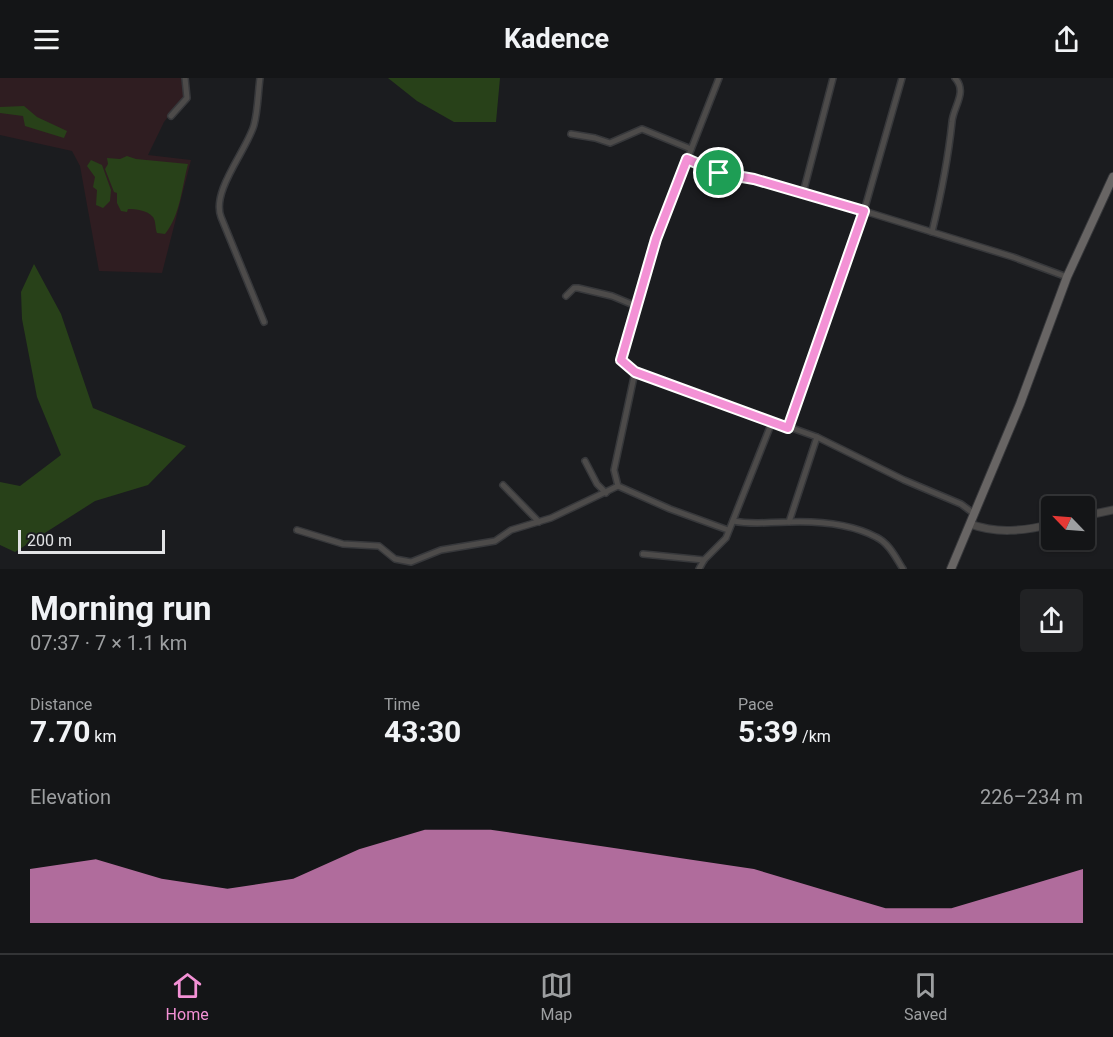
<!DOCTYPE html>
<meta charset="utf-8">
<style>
:root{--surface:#141517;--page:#212224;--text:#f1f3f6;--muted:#9d9fa1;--line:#333436;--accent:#f391d5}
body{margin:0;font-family:Roboto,sans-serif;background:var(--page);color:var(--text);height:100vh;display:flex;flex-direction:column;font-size:22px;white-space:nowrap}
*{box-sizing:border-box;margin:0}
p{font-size:20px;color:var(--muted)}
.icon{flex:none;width:33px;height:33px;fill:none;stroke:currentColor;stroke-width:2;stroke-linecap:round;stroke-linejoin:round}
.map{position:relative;height:491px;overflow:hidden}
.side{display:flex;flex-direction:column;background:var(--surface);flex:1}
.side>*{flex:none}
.needle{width:39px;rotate:295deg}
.controls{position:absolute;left:1041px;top:418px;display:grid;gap:12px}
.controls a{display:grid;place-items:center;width:54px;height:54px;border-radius:6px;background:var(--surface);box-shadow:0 2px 4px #0004,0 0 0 2px var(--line);font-size:30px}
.scale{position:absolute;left:18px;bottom:15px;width:147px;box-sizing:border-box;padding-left:6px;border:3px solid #e2e3e5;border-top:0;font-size:16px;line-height:21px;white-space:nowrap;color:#e2e3e5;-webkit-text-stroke:4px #1b1c1f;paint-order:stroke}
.pin{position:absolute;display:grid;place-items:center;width:51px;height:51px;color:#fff;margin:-26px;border:3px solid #fff;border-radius:50%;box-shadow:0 2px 6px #0007}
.round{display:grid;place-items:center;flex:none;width:63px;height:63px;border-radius:6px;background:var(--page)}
.overview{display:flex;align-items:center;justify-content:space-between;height:102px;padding:0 30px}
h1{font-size:33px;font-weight:700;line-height:45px}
.metrics{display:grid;grid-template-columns:repeat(3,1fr);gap:9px;height:102px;padding:6px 30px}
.metrics div{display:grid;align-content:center}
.metrics b{font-size:30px;font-weight:700}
.metrics small{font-size:16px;font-weight:400}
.metrics p{font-size:16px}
.chart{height:168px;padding:12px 30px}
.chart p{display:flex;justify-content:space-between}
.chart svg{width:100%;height:108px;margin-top:6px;fill:var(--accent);opacity:.7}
header{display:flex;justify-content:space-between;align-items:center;height:78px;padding:0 30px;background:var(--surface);font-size:27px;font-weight:700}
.dock{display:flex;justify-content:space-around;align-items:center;height:84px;border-top:2px solid var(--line);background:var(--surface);font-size:16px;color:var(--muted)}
.dock a{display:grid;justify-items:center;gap:3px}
.dock .current{color:var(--accent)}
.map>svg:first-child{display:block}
.education{fill:#2f1d21}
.green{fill:#284119}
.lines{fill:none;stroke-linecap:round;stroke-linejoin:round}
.minor-casing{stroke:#37383b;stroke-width:8}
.tertiary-casing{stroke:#37383b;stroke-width:9}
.secondary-casing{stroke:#37383b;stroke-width:10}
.minor{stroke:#4d4b4a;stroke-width:5}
.tertiary{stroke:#4d4b4a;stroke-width:7}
.secondary{stroke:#686564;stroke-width:8}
.route-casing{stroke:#fff;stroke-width:12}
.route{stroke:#f391d5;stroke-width:8}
</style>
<header><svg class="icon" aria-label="menu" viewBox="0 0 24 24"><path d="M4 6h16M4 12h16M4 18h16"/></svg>Kadence<svg class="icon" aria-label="share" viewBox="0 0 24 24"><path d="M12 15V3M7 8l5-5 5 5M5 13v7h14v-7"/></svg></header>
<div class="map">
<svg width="1113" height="491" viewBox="0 0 1113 491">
<rect width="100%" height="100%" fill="#1b1c1f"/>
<!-- education -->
<path class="education" d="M 0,0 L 181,0 L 184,18 L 164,44 L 148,77 L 191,82 L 162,195 L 99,193 L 80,88 L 72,73 L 0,57 Z"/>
<!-- green -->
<g class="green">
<path d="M 388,0 L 500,0 L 496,44 L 454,44 L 417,23 Z"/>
<path d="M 24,28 L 37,39 L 67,53 L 64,60 L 25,48 L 23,38 L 0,35 L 0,29 Z"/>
<path d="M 127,78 L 136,81 L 188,86 C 182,109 180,138 165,156 L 157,155 C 155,150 156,143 153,139 C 147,132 136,131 128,131 L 127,134 L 121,133 L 117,125 L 117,115 L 114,114 L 105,91 L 108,86 L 107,80 L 120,81 Z"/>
<path d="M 91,82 L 102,87 L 111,112 L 110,123 L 103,130 L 96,127 L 97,112 L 93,109 L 95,99 L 87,88 Z"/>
<path d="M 34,186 L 61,236 L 93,330 L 186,368 L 148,407 L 95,423 L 15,474 L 0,467 L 0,404 L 20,408 L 61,377 L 37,319 L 22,241 L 21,214 Z"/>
</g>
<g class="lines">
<!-- minor casing -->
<g class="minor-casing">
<g id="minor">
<path d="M 260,0 C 258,15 258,32 254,47 C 247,72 211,113 221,139 L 264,244"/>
<path d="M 719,0 L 656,161 L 621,282 L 635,294 L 817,359 L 904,402 L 961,426 L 973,435"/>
<path d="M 171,38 L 187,20 L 185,0"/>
<path d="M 571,56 L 595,60 L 610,65 L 642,51 L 691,71"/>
<path d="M 687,81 L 719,95 L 754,101 L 864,133 L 1013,179 L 1067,199"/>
<path d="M 803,115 L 833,0"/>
<path d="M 932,154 C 941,117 948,82 952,44 C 953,29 968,14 955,0"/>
<path d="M 566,218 L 574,210 L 578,210 L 612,218 L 636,228"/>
<path d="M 635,294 L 614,392 L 618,408 L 670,431 L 728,452"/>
<path d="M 788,350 L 864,133 L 902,0"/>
<path d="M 585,383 L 597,406 L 606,415"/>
<path d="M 503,407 L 539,444"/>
<path d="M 733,443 C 753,447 769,444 789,444 C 817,443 851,446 876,459 C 889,465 896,480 903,491"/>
<path d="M 789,444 L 817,359"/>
<path d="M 297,452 L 343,466 L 379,468 L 395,481 L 411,484 L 441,472 L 495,463 L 511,452 L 551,440 L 618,408"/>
<path d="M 643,476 L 704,482"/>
<path d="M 699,491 L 704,482 L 726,460 L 772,344"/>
</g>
</g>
<!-- tertiary casing -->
<g class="tertiary-casing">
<g id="tertiary">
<path d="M 1084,438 L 1113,432"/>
<path d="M 970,446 C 997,456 1024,453 1052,446"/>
</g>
</g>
<!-- secondary casing -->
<g class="secondary-casing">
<path id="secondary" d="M 951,491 L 1020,326 L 1067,199 L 1113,99"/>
</g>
<!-- minor -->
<use href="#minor" class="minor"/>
<!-- tertiary -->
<use href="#tertiary" class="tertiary"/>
<!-- secondary -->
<use href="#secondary" class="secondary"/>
</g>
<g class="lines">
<!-- route casing -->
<g class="route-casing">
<path id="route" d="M 687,81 L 719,95 L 754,101 L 864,133 L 788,350 L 635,294 L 621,282 L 656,161 Z"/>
</g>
<!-- route -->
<use href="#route" class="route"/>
</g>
</svg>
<div class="controls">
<a><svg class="needle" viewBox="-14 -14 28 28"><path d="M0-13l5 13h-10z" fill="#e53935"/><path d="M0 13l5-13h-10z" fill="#9d9fa1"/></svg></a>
</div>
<div class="scale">200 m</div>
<div class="pin" style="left:719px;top:95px;background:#1e9e55"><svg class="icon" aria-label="arrive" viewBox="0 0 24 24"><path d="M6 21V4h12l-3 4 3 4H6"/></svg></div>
</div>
<section class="side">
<div class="overview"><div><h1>Morning run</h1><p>07:37 · 7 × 1.1 km</p></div><a class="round"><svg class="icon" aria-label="share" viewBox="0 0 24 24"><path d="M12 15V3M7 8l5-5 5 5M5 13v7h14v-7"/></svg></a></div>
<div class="metrics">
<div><p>Distance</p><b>7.70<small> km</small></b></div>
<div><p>Time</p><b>43:30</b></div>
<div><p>Pace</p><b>5:39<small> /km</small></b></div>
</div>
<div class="chart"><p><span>Elevation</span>226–234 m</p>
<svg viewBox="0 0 160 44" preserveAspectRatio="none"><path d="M0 44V22L10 18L20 26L30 30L40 26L50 14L60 6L70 6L80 10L90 14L100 18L110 22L120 30L130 38L140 38L150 30L160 22V44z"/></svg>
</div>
</section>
<nav class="dock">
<a class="current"><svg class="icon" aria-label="home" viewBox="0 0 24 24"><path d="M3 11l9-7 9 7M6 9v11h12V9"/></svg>Home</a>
<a><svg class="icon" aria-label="map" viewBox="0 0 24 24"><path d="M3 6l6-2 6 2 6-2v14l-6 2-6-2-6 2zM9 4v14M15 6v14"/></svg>Map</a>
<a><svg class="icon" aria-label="saved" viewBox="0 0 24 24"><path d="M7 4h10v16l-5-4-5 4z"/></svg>Saved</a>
</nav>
